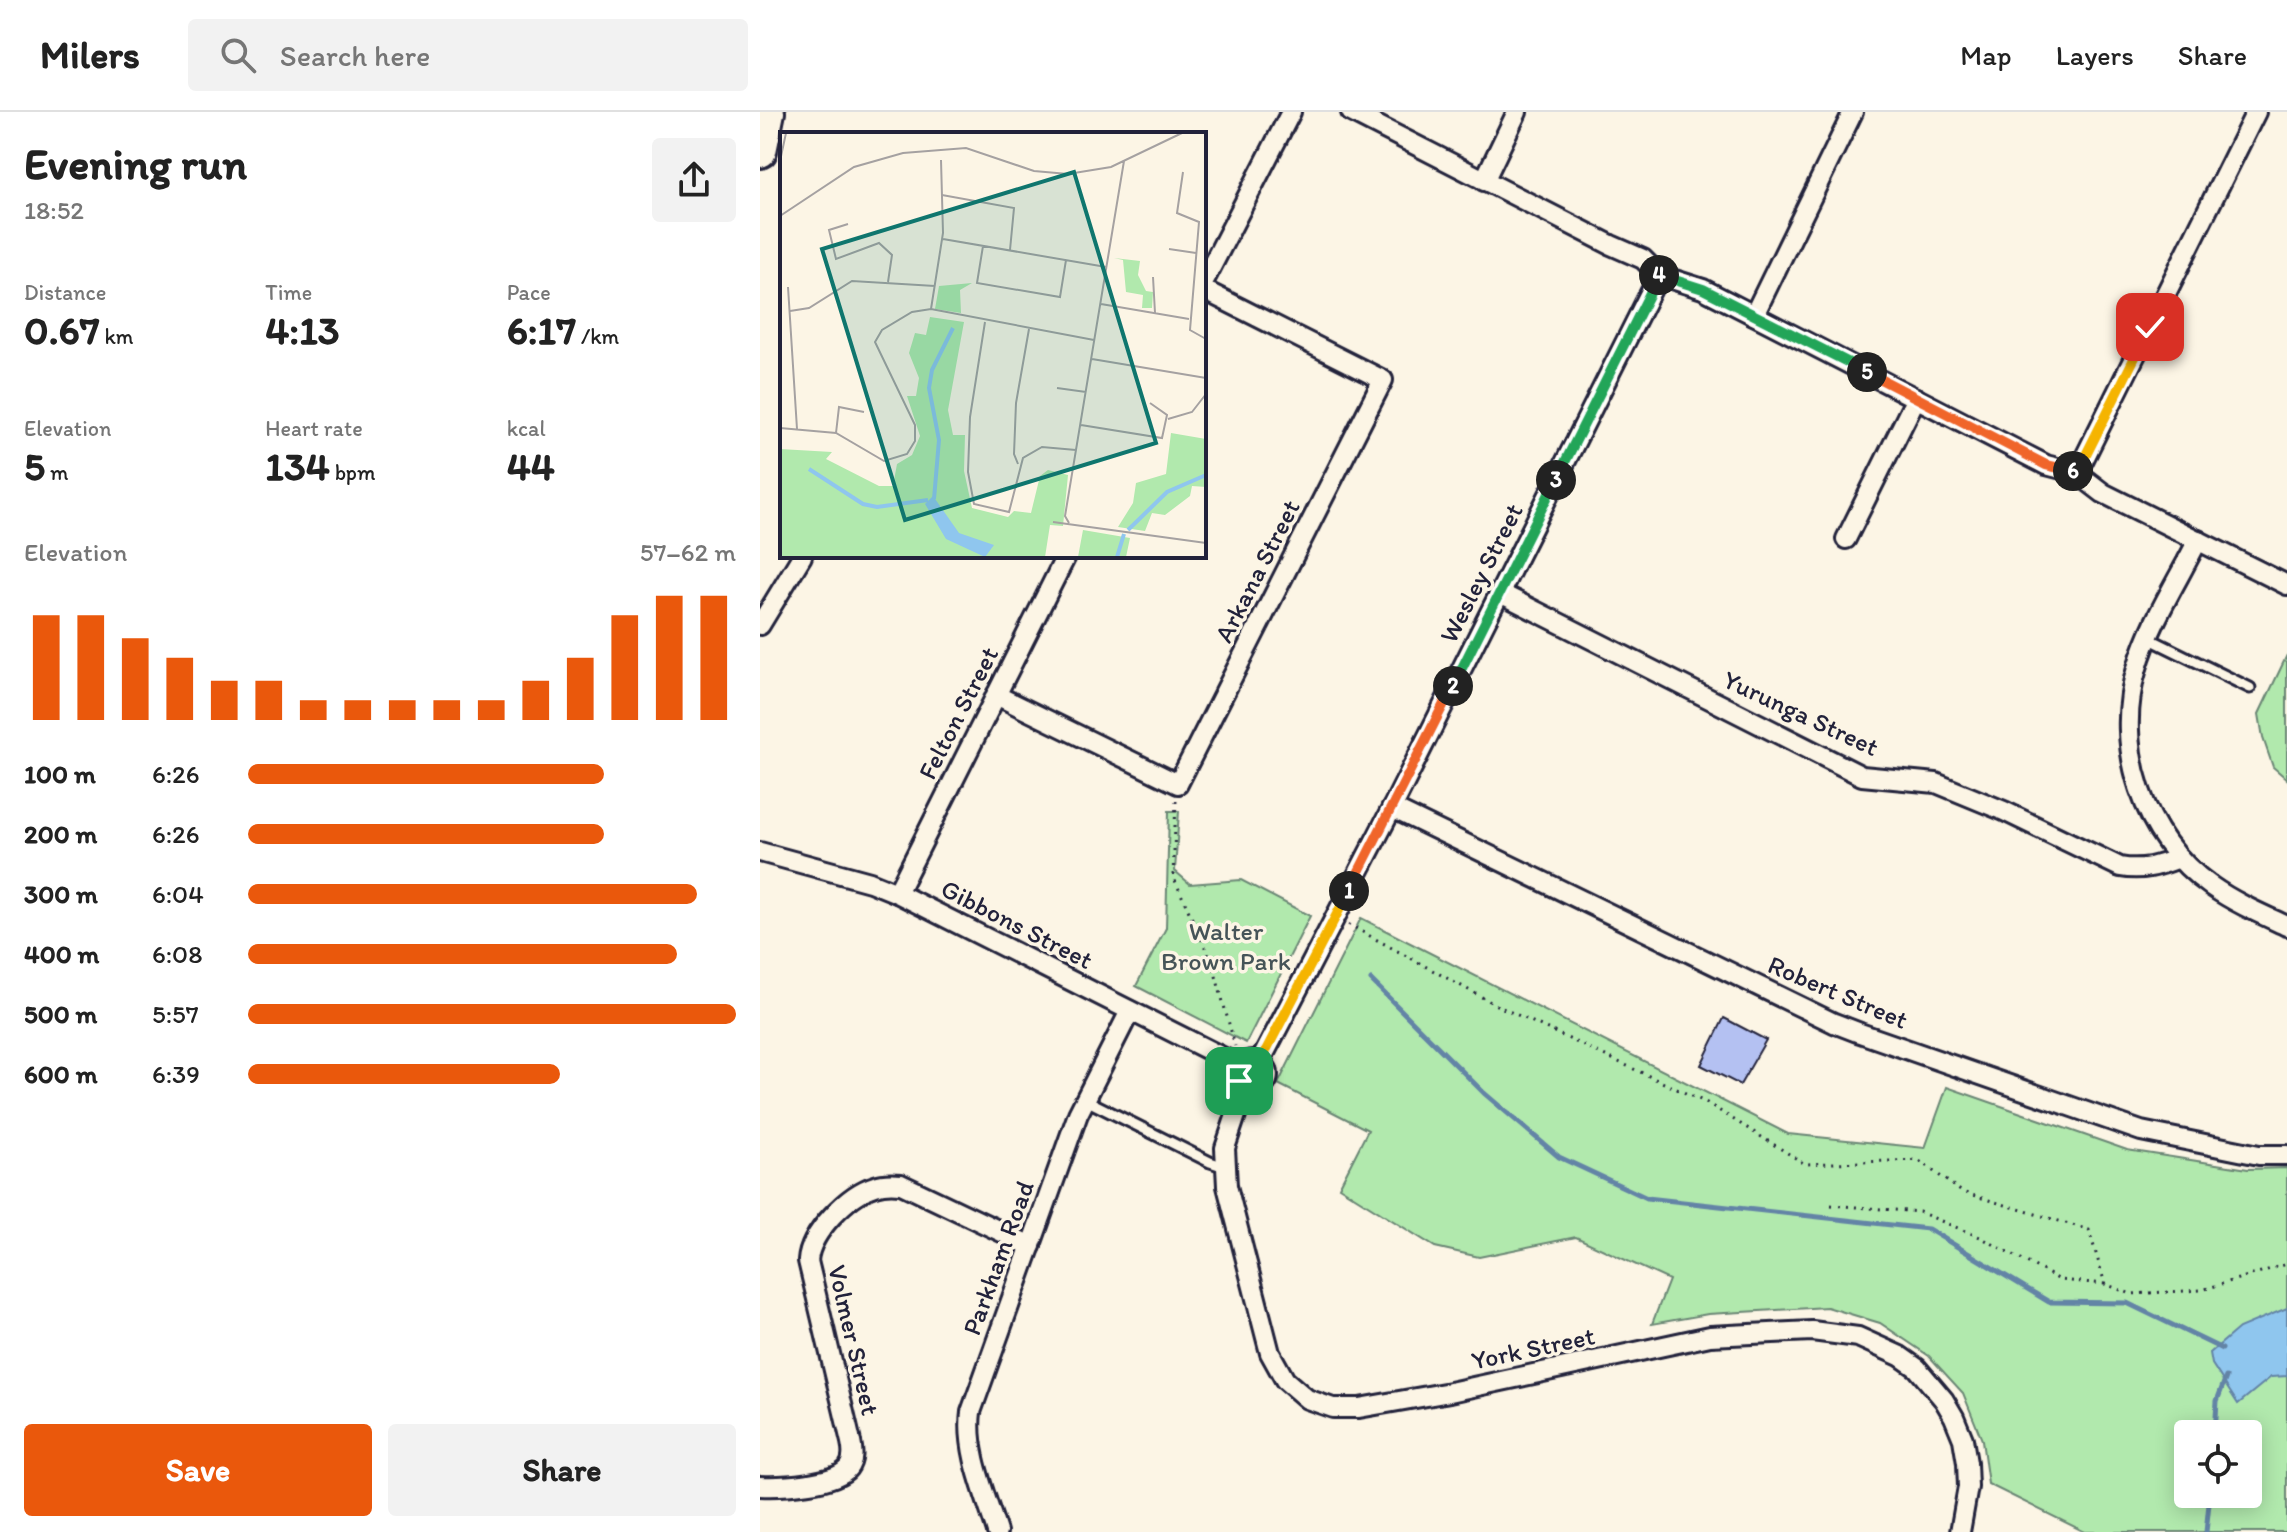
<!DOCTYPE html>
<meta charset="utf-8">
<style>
:root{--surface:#fff;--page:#f2f2f2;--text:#222;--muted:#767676;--line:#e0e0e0;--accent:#ea580c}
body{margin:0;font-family:Itim,sans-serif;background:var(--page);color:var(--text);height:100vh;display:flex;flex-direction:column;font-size:30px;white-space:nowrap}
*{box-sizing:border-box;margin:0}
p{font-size:26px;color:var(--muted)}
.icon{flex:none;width:44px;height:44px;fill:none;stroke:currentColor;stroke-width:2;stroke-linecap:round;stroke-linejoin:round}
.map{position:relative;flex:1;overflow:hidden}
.panel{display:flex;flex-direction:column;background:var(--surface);width:760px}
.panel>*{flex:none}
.tools{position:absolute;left:1414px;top:1308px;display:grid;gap:16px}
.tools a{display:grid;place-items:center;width:88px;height:88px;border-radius:8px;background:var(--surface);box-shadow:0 4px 20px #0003;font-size:40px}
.pin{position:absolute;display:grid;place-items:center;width:68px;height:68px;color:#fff;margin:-34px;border-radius:16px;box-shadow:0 4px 12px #0006}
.km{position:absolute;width:40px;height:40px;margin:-20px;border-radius:50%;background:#222;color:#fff;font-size:22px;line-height:40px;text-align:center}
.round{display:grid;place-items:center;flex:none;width:84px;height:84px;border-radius:8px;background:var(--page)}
.overview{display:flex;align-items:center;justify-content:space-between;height:136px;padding:0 24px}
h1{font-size:44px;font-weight:700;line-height:60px}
.stats{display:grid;grid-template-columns:repeat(3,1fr);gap:12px;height:136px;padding:8px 24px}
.stats div{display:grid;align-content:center}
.stats b{font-size:40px;font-weight:700}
.stats small{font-size:22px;font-weight:400}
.stats p{font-size:22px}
.chart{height:224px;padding:16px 24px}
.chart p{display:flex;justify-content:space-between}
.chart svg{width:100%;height:144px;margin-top:8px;stroke:var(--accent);stroke-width:6}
.button{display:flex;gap:16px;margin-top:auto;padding:16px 24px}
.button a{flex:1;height:92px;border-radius:8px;background:var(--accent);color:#fff;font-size:32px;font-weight:700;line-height:92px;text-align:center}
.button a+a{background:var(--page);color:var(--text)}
ul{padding:0 24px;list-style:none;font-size:26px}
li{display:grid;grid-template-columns:128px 96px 1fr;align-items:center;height:60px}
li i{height:20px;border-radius:10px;background:var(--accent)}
header{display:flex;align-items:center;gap:48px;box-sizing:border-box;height:112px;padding:0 40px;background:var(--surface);border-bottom:2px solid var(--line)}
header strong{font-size:38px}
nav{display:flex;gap:44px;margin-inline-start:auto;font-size:28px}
.search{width:560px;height:72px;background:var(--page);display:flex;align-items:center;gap:20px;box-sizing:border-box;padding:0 28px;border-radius:8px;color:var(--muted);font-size:30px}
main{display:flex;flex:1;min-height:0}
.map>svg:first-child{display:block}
.green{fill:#b1e9ad;stroke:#6a8674;stroke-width:2;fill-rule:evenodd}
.water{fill:#8fc6ee;stroke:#6384a6;stroke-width:2}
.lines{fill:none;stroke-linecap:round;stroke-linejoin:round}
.stream{stroke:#6384a6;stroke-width:5}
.building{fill:#b4c1f2;stroke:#22223b;stroke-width:2}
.lane-casing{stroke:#22223b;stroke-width:15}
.street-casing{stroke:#22223b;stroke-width:24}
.highway-casing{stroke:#22223b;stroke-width:38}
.path{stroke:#22223b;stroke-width:3;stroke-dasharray:2 6;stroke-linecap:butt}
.lane{stroke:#fcf5e5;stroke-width:9}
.street{stroke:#fcf5e5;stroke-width:18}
.highway{stroke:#fcf5e5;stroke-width:32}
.split-1-casing{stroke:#fff;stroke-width:16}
.split-2-casing{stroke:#fff;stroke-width:16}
.split-3-casing{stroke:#fff;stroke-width:16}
.split-4-casing{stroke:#fff;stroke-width:16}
.split-5-casing{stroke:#fff;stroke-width:16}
.split-6-casing{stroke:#fff;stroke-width:16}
.split-7-casing{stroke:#fff;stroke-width:16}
.split-1{stroke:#f5b400;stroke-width:10}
.split-2{stroke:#f0652b;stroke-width:10}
.split-3{stroke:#22a559;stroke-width:10}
.split-4{stroke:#22a559;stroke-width:10}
.split-5{stroke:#22a559;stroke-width:10}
.split-6{stroke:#f0652b;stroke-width:10}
.split-7{stroke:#f5b400;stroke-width:10}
.labels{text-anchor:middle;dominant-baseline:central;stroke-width:7;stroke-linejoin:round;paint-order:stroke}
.street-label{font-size:26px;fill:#22223b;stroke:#fcf5e5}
.park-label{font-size:26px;fill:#465458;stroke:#fcf5e5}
.inset-river{fill:none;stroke:#8fc6ee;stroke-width:4}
.inset-road{fill:none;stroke:#a5a1a1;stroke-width:2}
.view{fill:#0f766e;fill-opacity:0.15;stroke:#0f766e;stroke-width:4}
.inset-edge{fill:none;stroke:#22223b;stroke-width:4}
</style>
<header>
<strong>Milers</strong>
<div class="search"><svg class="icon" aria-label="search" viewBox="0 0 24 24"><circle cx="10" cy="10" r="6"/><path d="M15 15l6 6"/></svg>Search here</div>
<nav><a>Map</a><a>Layers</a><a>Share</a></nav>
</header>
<main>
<section class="panel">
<div class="overview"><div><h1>Evening run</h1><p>18:52</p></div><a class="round"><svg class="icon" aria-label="share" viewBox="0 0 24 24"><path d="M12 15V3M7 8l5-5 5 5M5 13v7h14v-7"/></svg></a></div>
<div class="stats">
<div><p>Distance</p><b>0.67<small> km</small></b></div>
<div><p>Time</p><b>4:13</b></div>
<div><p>Pace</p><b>6:17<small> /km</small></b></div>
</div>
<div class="stats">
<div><p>Elevation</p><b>5<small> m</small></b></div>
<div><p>Heart rate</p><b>134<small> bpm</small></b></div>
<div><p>kcal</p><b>44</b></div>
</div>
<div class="chart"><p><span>Elevation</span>57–62 m</p>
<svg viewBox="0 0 160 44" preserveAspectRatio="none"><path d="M5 44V12M15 44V12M25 44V19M35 44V25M45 44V32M55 44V32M65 44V38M75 44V38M85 44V38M95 44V38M105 44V38M115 44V32M125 44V25M135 44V12M145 44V6M155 44V6"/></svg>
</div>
<ul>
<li><b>100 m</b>6:26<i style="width:73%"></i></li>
<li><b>200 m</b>6:26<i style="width:73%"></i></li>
<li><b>300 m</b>6:04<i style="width:92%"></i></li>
<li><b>400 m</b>6:08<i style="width:88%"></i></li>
<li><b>500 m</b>5:57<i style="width:100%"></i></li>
<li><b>600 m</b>6:39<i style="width:64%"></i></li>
</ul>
<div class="button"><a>Save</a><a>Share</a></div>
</section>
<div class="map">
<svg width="1527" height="1420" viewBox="0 0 1527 1420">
<rect width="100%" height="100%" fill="#fcf5e5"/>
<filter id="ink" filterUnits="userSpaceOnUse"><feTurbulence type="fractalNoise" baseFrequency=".0125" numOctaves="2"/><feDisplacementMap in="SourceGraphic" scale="16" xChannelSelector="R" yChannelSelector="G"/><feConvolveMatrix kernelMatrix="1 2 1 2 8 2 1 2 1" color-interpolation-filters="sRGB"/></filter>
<g filter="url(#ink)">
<!-- green -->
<g class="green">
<path d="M 1527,543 L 1527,667 L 1513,655 L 1503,626 L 1499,602 Z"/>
<path d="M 409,699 L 419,699 L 415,759 L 430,772 L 481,768 L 550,804 L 486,931 L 376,874 L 406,816 Z"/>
<path d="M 601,806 L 1028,1022 L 1165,1036 L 1187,975 L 1367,1038 L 1488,1057 L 1527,1056 L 1527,1420 L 1325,1420 L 1228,1372 L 1222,1328 L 1203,1281 L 1169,1244 L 1120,1211 L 1067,1195 L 948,1202 L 892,1212 L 909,1168 L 816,1125 L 719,1145 L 675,1135 L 579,1075 L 608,1018 L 518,972 ZM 1428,1322 L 1488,1322 L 1488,1382 L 1428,1382 Z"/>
</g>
<!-- water -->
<path class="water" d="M 1527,1196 L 1527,1264 L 1511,1265 L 1478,1292 L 1452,1252 L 1450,1241 L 1479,1216 Z"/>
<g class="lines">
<!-- stream -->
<g class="stream">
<path d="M 611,868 L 724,981 L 799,1045 L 887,1086 L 1168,1117 L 1289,1190 L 1367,1191 L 1462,1237"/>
<path d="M 1455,1322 L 1457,1289 L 1466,1265"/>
<path d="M 1446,1420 L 1450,1382"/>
</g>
</g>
<!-- building -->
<path class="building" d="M 964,906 L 1006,928 L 980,973 L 941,953 Z"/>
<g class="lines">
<!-- lane casing -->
<g class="lane-casing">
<g id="lane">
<path d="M 1388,526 L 1490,576"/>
<path d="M 324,987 L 450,1050 L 465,1055"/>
</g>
</g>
<!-- street casing -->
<g class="street-casing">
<g id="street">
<path d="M 591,0 L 851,133 L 883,147 L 899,163 L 943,177 L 1286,353 L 1317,361 L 1343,381 L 1527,473"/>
<path d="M 724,69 L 757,0"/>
<path d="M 444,169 L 531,0"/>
<path d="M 994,203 L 1093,0"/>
<path d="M 1317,361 L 1496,0"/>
<path d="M 1086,427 L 1156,286"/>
<path d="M 1438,428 C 1417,470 1390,511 1377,556 C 1353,634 1383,727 1451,774 C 1475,791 1501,802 1527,814"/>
<path d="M 740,481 L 1102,664 L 1176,671 L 1244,699 L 1360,755 C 1383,759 1398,754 1419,746"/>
<path d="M 0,513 L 42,444"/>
<path d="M 236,583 L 418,672 L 623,268 L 444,178"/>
<path d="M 632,696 L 1074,911 L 1100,921 L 1381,1019 L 1499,1043 L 1527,1043"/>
<path d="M 0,740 L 110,770 L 137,781 L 480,954"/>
<path d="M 137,781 L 306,444"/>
<circle cx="493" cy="963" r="15"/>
<path d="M 500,950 L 632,696 L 899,163"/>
<path d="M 485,976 L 465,1036 L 467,1074 L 510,1241 L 525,1268 L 547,1287 L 573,1296 L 599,1296 L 690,1280 L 950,1224 L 1052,1219 L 1098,1225 L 1140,1244 L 1157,1256 L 1184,1288 L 1194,1305 L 1203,1327 L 1207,1351 L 1208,1375 L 1200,1420"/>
<path d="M 0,1374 C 20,1375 76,1372 88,1356 C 94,1348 93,1339 91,1330 L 48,1149 C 50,1121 88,1082 115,1074 C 123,1071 132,1071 141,1072 L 271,1134"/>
<path d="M 237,1420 C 225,1381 206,1340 211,1300 L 318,1002 L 370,899"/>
</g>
</g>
<!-- highway casing -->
<g class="highway-casing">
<path id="highway" d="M 0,39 L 8,0"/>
</g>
<!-- path -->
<g class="path">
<path d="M 416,689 L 413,764 L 453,853 L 475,934"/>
<path d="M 588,812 L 738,894 L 947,991 L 1045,1052 L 1158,1048 L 1202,1080 L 1329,1118 L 1345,1172 L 1371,1182 L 1442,1178 L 1527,1152"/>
<path d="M 1071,1093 L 1159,1100 L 1220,1125 L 1300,1168 L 1345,1172"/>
</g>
<!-- lane -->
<use href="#lane" class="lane"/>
<!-- street -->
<use href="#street" class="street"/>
<!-- highway -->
<use href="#highway" class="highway"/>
</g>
</g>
<g class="lines" filter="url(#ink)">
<!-- split-1 casing -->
<g class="split-1-casing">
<path id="split-1" d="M 479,969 L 478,959 L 484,950 L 500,950 L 589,779"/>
</g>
<!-- split-2 casing -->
<g class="split-2-casing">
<path id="split-2" d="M 589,779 L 693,574"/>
</g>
<!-- split-3 casing -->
<g class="split-3-casing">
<path id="split-3" d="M 693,574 L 796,368"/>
</g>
<!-- split-4 casing -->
<g class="split-4-casing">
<path id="split-4" d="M 796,368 L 899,163"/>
</g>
<!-- split-5 casing -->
<g class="split-5-casing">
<path id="split-5" d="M 899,163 L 943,177 L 1107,260"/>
</g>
<!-- split-6 casing -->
<g class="split-6-casing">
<path id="split-6" d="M 1107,260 L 1286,353 L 1313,359"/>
</g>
<!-- split-7 casing -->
<g class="split-7-casing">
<path id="split-7" d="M 1313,359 L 1317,361 L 1390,215"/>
</g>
<!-- split-1 -->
<use href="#split-1" class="split-1"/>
<!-- split-2 -->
<use href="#split-2" class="split-2"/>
<!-- split-3 -->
<use href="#split-3" class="split-3"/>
<!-- split-4 -->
<use href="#split-4" class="split-4"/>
<!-- split-5 -->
<use href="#split-5" class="split-5"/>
<!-- split-6 -->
<use href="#split-6" class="split-6"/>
<!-- split-7 -->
<use href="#split-7" class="split-7"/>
</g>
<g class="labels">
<!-- street labels -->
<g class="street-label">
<text transform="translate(497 459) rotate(-63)">Arkana Street</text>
<text transform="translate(721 461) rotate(-63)">Wesley Street</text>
<text transform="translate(198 601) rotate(-63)">Felton Street</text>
<text transform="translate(1041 601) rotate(25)">Yurunga Street</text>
<text transform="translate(257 812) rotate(27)">Gibbons Street</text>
<text transform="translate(1078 880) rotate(23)">Robert Street</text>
<text transform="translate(238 1146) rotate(-70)">Parkham Road</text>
<text transform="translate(94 1228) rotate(77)">Volmer Street</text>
<text transform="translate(773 1236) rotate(-12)">York Street</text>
</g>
<!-- park labels -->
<g class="park-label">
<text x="466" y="819">Walter<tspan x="466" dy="30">Brown Park</tspan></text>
</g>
</g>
<!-- overview -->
<g transform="translate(20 20)">
<rect width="426" height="426" fill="#fcf5e5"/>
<path d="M 334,126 L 360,129 L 358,143 L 366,159 L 373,160 L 372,176 L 362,176 L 363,163 L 346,160 L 343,128 ZM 192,151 L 180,158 L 181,181 L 155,177 L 159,154 ZM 150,185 L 184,190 L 168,278 L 173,303 L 185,303 L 184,339 L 192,376 L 228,385 L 234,379 L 251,381 L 260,344 L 268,338 L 288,343 L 283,394 L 270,393 L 265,425 L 0,425 L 0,317 L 52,320 L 46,327 L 99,354 L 113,354 L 117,332 L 132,323 L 140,304 L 127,264 L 136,264 L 139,246 L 129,221 L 135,201 L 146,203 ZM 391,301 L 426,307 L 426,355 L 412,354 L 410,364 L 385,383 L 372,381 L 365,399 L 338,395 L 353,371 L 356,351 L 386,342 ZM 303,398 L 350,406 L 346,425 L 298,425 Z" fill="#b1e9ad"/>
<path d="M 153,364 L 179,401 L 214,413 L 205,425 L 166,407 L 145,372 Z" fill="#8fc6ee"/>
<path class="inset-river" d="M 29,337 L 83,372 L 97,375 L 148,368M 154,367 L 159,308 L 149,256 L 152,238 L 173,196M 348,398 L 387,360 L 426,343M 337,425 L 344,402"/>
<path class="inset-road" d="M 0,29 L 6,1M 403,40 L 397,81 L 419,90 L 410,198 L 426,207M 162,63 L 234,76 L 230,118M 0,84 L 74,35 L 123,21 L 186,16 L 254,39 L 288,42 L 331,35 L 402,1M 68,92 L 49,98 L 56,127 L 99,111 L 112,123 L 108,150M 163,107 L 326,135M 203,114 L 197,151 L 280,165 L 286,128M 389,117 L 416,121M 373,145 L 375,181M 8,155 L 17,297M 321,172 L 409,187M 151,177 L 163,101 L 161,28M 10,179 L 29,176 L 72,149 L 155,154M 205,190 L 190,285 L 188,340 L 194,372 L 229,380 L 243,326 L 262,315 L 296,318M 312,227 L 426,246M 277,256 L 306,260M 388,287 L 412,280 L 426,262M 301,293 L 382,306 L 387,283 L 370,271M 0,296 L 56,301 L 104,329 L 127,322 L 135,309 L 135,293 L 95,210 L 102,198 L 132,180 L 151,177 L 314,208M 56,301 L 59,275 L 84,280M 238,332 L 234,322 L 236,271 L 249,197M 273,390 L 426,411M 289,391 L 285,384 L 344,29"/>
<path class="view" d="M 294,40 L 376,311 L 125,388 L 42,117 Z"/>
<rect width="426" height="426" class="inset-edge"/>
</g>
</svg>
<div class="tools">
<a><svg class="icon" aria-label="locate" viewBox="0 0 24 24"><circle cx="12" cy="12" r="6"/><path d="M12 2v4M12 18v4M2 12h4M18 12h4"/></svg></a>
</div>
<div class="pin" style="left:479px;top:969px;background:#1e9e55"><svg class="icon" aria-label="arrive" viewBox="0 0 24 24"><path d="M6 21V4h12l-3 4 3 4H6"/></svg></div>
<div class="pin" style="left:1390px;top:215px;background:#d93025"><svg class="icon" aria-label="check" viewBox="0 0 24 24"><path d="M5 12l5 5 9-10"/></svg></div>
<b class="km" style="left:589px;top:779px">1</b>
<b class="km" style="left:693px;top:574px">2</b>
<b class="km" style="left:796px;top:368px">3</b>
<b class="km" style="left:899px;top:163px">4</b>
<b class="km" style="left:1107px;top:260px">5</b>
<b class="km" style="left:1313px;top:359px">6</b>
</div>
</main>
